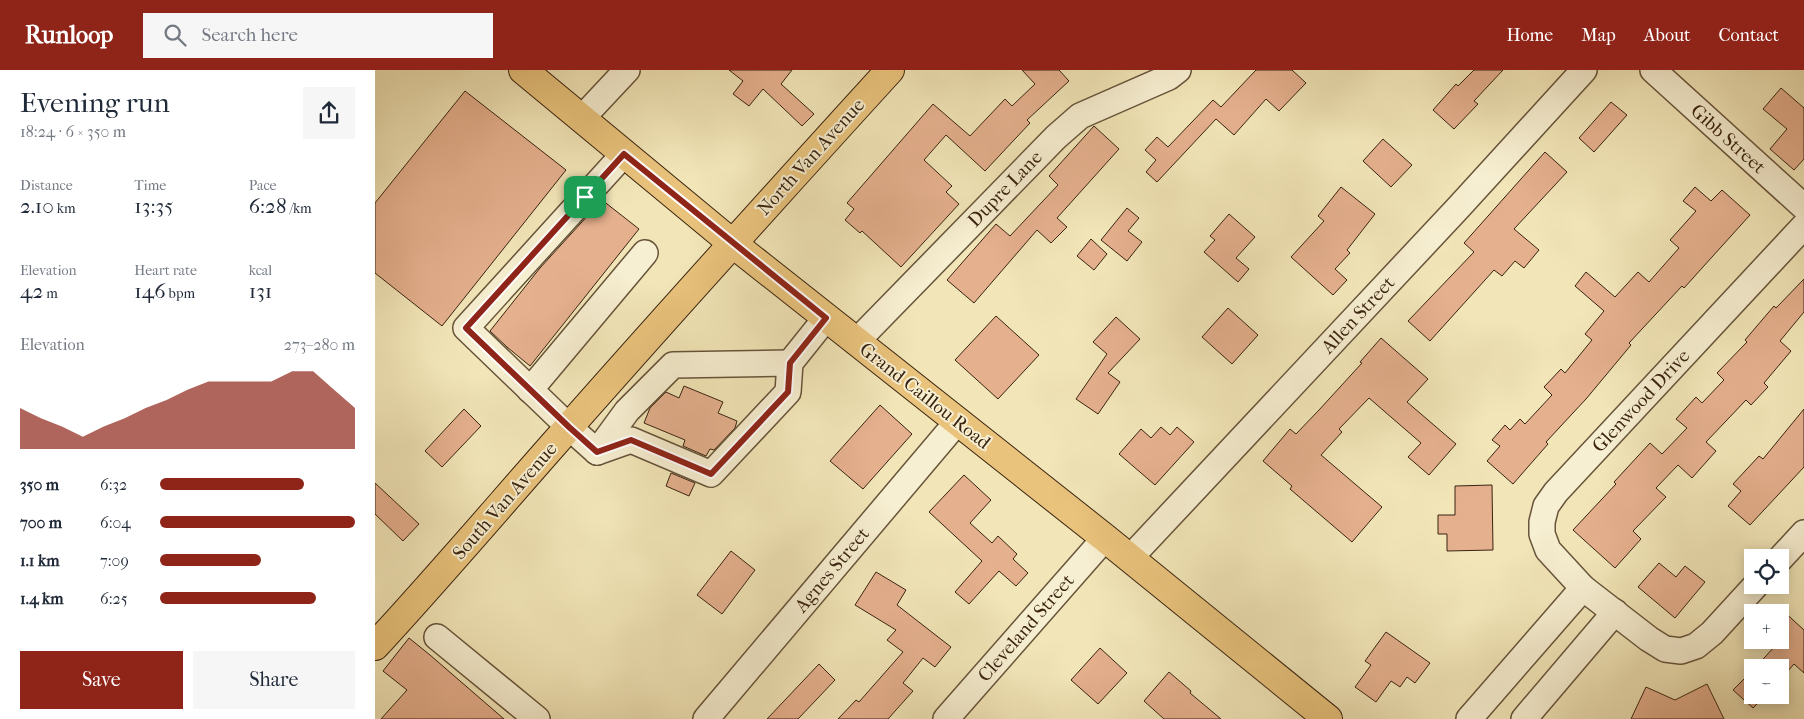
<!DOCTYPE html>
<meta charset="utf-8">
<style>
:root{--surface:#fff;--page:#f6f6f7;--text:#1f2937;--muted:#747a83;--accent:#8f2418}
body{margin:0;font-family:"IM FELL French Canon",serif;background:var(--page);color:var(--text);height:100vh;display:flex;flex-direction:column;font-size:19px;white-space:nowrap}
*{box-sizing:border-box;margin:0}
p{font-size:16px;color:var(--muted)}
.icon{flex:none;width:28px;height:28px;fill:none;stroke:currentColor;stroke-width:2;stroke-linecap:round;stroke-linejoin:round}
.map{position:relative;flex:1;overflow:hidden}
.drawer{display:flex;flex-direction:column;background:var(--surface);width:375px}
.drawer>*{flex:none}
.fabs{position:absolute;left:1369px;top:479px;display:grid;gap:10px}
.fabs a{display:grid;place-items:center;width:45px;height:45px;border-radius:0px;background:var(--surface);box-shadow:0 2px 12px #0003;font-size:25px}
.pin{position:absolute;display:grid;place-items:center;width:42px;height:42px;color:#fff;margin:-21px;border-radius:10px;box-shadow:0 2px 8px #0006}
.round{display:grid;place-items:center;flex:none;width:52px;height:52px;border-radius:0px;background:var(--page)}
.headline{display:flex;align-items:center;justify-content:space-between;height:85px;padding:0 20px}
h1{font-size:28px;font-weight:600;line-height:38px}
.figures{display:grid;grid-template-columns:repeat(3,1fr);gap:8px;height:85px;padding:5px 20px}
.figures div{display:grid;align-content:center}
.figures b{font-size:21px;font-weight:600}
.figures small{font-size:14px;font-weight:400}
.figures p{font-size:14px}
.chart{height:140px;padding:10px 20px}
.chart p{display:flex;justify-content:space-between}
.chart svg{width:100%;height:90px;margin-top:5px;fill:var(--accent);opacity:.7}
.action{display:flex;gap:10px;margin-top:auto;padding:10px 20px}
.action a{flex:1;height:58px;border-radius:0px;background:var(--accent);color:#fff;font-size:20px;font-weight:600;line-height:58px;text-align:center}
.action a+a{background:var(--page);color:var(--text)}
ul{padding:0 20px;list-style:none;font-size:16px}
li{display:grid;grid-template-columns:80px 60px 1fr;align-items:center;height:38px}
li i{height:12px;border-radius:6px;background:var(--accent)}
header{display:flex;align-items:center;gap:30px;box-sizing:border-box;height:70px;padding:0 25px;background:var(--accent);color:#fff}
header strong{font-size:24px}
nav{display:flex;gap:28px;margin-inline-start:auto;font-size:18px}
.search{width:350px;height:45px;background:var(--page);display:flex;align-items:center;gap:12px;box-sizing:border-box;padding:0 18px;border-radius:0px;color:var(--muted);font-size:19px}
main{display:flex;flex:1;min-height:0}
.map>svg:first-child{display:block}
.building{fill:#e5b08e;stroke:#392310}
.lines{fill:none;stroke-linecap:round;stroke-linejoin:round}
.minor-casing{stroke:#67543a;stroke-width:28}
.major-casing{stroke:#392310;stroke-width:30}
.minor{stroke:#f7efd1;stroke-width:25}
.major{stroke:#e9c37c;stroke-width:28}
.route-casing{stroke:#fff;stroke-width:10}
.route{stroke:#8f2418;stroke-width:6}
.labels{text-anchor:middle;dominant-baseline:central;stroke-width:4;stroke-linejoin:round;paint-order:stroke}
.street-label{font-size:19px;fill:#392310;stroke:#f7efd1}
</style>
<header>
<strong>Runloop</strong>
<div class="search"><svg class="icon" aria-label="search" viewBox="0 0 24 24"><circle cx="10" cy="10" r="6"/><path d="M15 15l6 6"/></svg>Search here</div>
<nav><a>Home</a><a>Map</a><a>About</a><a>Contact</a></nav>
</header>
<main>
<section class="drawer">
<div class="headline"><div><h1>Evening run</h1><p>18:24 · 6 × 350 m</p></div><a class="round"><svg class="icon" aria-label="share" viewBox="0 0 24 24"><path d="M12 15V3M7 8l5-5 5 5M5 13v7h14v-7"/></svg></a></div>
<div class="figures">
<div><p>Distance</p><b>2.10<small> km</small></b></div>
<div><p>Time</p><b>13:35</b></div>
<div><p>Pace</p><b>6:28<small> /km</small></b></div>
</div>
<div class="figures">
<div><p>Elevation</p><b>42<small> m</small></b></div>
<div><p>Heart rate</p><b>146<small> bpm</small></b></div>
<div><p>kcal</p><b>131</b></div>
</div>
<div class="chart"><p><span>Elevation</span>273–280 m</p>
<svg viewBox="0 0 160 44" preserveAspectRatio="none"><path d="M0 44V24L10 29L20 33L30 38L40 33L50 29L60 24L70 20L80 15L90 11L100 11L110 11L120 11L130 6L140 6L150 15L160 24V44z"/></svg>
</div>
<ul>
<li><b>350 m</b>6:32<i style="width:74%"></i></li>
<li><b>700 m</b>6:04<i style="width:100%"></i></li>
<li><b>1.1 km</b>7:09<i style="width:52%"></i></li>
<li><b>1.4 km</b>6:25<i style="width:80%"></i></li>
</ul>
<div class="action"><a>Save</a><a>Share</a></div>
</section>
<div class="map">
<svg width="1429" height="649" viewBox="0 0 1429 649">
<rect width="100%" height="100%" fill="#f2e6b8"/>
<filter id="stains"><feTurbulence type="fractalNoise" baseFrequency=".004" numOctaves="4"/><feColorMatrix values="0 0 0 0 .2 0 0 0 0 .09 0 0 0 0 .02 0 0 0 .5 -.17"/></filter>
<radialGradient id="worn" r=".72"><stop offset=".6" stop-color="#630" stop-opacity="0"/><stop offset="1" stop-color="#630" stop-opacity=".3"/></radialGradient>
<!-- building -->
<g class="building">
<path d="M 354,0 L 417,0 L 406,14 L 439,44 L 427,56 L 388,19 L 374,36 L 358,24 L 368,11 Z"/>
<path d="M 647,0 L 684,0 L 694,11 L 652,50 L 655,53 L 610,101 L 571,65 L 549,90 L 577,116 L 571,122 L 584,134 L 526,197 L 487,161 L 485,163 L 470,150 L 479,139 L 472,133 L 558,34 L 595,66 L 630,29 L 637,36 L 660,14 Z"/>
<path d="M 881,0 L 917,0 L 931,13 L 904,41 L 891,29 L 859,65 L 841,49 L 782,112 L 771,102 L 781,90 L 770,80 L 782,67 L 793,77 L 838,30 L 846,37 Z"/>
<path d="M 1099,0 L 1128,0 L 1099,31 L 1103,34 L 1079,59 L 1058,40 L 1081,14 L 1083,16 Z"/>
<path d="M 1406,18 L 1429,38 L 1429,89 L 1419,100 L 1395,79 L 1412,59 L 1388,39 Z"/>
<path d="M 90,21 L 191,100 L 67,256 L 0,203 L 0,133 Z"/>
<path d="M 1236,32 L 1252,45 L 1219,82 L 1204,68 Z"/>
<path d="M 719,56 L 744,79 L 682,148 L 692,157 L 676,173 L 662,160 L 599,233 L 572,210 L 621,154 L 635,166 L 683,115 L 674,106 Z"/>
<path d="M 1008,69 L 1037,95 L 1016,117 L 988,91 Z"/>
<path d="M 1170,82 L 1192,102 L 1139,159 L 1164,180 L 1149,198 L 1140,191 L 1127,206 L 1119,200 L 1055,271 L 1033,251 L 1099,182 L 1089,173 Z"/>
<path d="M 966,117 L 1000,144 L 972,180 L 975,183 L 960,199 L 972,210 L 958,225 L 916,187 L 949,151 L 943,146 Z"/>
<path d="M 1320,117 L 1336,131 L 1347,120 L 1375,145 L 1309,218 L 1307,216 L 1254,273 L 1256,275 L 1211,329 L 1171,372 L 1173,374 L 1138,414 L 1112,391 L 1125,376 L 1117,370 L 1130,355 L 1135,360 L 1145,349 L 1150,354 L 1177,325 L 1169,317 L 1186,299 L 1190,303 L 1217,270 L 1210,264 L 1229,241 L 1200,216 L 1211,202 L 1240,227 L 1263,202 L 1274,212 L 1304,178 L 1295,170 L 1321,141 L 1308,131 Z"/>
<path d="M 227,130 L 264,159 L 155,296 L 132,277 L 115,261 L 165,198 Z"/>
<path d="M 752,138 L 764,148 L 753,161 L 767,172 L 752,191 L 726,170 Z"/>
<path d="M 854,144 L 880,167 L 861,188 L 874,199 L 863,212 L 829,182 L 840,170 L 835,166 Z"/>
<path d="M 716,169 L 732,184 L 719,200 L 702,186 Z"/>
<path d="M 1429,209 L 1429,242 L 1405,271 L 1416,281 L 1389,313 L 1393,317 L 1376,335 L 1371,330 L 1331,372 L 1341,381 L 1317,408 L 1303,395 L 1281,418 L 1291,427 L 1258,461 L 1266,469 L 1240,498 L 1198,460 L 1241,414 L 1239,412 L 1275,373 L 1287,384 L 1312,358 L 1301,349 L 1321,327 L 1327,333 L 1349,310 L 1342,303 L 1372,272 L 1370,270 L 1399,236 L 1401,238 Z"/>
<path d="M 853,238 L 883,265 L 857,294 L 827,267 Z"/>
<path d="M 621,246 L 664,285 L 623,329 L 580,290 Z"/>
<path d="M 741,247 L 765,269 L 733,303 L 745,312 L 723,344 L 701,329 L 732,284 L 718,272 Z"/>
<path d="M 1006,268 L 1053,309 L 1032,332 L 1081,374 L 1054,405 L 1033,387 L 1046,373 L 994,328 L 964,359 L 967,362 L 946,385 L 1007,437 L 977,472 L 915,419 L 917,416 L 888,391 L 915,359 L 921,364 L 944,340 L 987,293 L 985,292 Z"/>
<path d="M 309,316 L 348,332 L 343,343 L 362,351 L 360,358 L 339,380 L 335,379 L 331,386 L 308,376 L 310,370 L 269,353 L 275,338 L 291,322 L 304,328 Z"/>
<path d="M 505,335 L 537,364 L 488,419 L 455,391 Z"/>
<path d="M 89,339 L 106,356 L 67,397 L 50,381 Z"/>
<path d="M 1429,339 L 1429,397 L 1375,455 L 1353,436 L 1366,421 L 1358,414 L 1384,386 L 1388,389 Z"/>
<path d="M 786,357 L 795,365 L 802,357 L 819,372 L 780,415 L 744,384 L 766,359 L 776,368 Z"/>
<path d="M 296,403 L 320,413 L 314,426 L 291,416 Z"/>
<path d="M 589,405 L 616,430 L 595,453 L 617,473 L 623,466 L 642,484 L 638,489 L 653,503 L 641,516 L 624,501 L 594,534 L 580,522 L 607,491 L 554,442 Z"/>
<path d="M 0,413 L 44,454 L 28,471 L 0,444 Z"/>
<path d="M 1117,415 L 1118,480 L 1072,481 L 1072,464 L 1063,464 L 1063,445 L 1080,445 L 1080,416 Z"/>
<path d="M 356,481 L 380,500 L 347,544 L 322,525 Z"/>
<path d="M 1284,493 L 1301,507 L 1310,496 L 1330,512 L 1300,548 L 1263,517 Z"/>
<path d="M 501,502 L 531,520 L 522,535 L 576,577 L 560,597 L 548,588 L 528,613 L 538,621 L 513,649 L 463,649 L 481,630 L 484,632 L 528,582 L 512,570 L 521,560 L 480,535 Z"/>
<path d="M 1406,539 L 1429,560 L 1429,603 L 1419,594 L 1405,610 L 1405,598 L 1380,598 L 1400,576 L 1393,570 L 1405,570 L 1405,542 L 1403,542 Z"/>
<path d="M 1011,562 L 1055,593 L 1040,613 L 1032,607 L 1025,617 L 1016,611 L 1001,632 L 980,617 L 996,595 L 990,591 Z"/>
<path d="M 34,568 L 55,585 L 129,649 L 6,649 L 32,620 L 8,601 Z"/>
<path d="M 725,578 L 752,603 L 723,634 L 696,610 Z"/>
<path d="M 444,594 L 460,610 L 423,649 L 392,649 Z"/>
<path d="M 1378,600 L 1378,625 L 1391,625 L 1378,638 L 1358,620 Z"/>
<path d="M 794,602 L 816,621 L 815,623 L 846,649 L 789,649 L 769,631 Z"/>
<path d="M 1332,614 L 1349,649 L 1256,649 L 1271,617 L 1300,630 Z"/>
</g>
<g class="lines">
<!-- minor casing -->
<g class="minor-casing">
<g id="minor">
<path d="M 1278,0 L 1429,137"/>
<path d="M 207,48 L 252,0"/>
<path d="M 249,84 L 91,258 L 194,357 L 222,382 L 256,370 L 336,404 L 413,322 L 415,293 L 451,248"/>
<path d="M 481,272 L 681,67 L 705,46 L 794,7 L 803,0"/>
<path d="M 155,320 L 270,183"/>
<path d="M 222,382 L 252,341 L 298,295 L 415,293"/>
<path d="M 755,488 L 1083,138 L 1209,0"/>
<path d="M 1405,489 L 1429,463"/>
<path d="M 1381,515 L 1337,563 L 1321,576 L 1306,581 L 1290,579 L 1274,569 L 1208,518 L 1173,480 L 1167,464 L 1167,452 L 1171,436 L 1181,422 L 1429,156"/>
<path d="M 62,567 L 162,649"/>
<path d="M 331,649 L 583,351"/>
<path d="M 571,649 L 730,468"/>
<path d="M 1094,649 L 1208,518"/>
<path d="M 1149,649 L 1240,542"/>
</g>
</g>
<!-- major casing -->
<g class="major-casing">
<g id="major">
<path d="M 148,0 L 357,173 L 730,468 L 953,649"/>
<path d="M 0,576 C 61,510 119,442 178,375 C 289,249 402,124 515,0"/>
</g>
</g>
<!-- minor -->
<use href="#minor" class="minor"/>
<!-- major -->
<use href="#major" class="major"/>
</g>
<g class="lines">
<!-- route casing -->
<g class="route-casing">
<path id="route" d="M 249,84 L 451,248 L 415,293 L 413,322 L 336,404 L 256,370 L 222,382 L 194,357 L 91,258 Z"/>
</g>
<!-- route -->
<use href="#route" class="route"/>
</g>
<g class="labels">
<!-- street labels -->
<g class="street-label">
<text transform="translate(1353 69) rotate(42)">Gibb Street</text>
<text transform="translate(436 87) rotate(-48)">North Van Avenue</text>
<text transform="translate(630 119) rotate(-46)">Dupre Lane</text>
<text transform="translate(983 245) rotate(-47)">Allen Street</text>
<text transform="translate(550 326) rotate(38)">Grand Caillou Road</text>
<text transform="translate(1266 331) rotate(-47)">Glenwood Drive</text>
<text transform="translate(130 431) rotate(-49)">South Van Avenue</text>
<text transform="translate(457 500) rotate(-50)">Agnes Street</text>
<text transform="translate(651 558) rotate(-49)">Cleveland Street</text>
</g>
</g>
<rect width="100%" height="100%" filter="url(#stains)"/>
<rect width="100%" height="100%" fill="url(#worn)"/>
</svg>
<div class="fabs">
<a><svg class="icon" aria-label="locate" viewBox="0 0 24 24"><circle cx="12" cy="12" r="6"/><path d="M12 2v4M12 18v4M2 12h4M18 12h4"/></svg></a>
<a>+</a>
<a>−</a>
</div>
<div class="pin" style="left:210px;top:127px;background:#1e9e55"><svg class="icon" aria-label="arrive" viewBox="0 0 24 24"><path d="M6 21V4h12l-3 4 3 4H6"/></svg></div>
</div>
</main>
